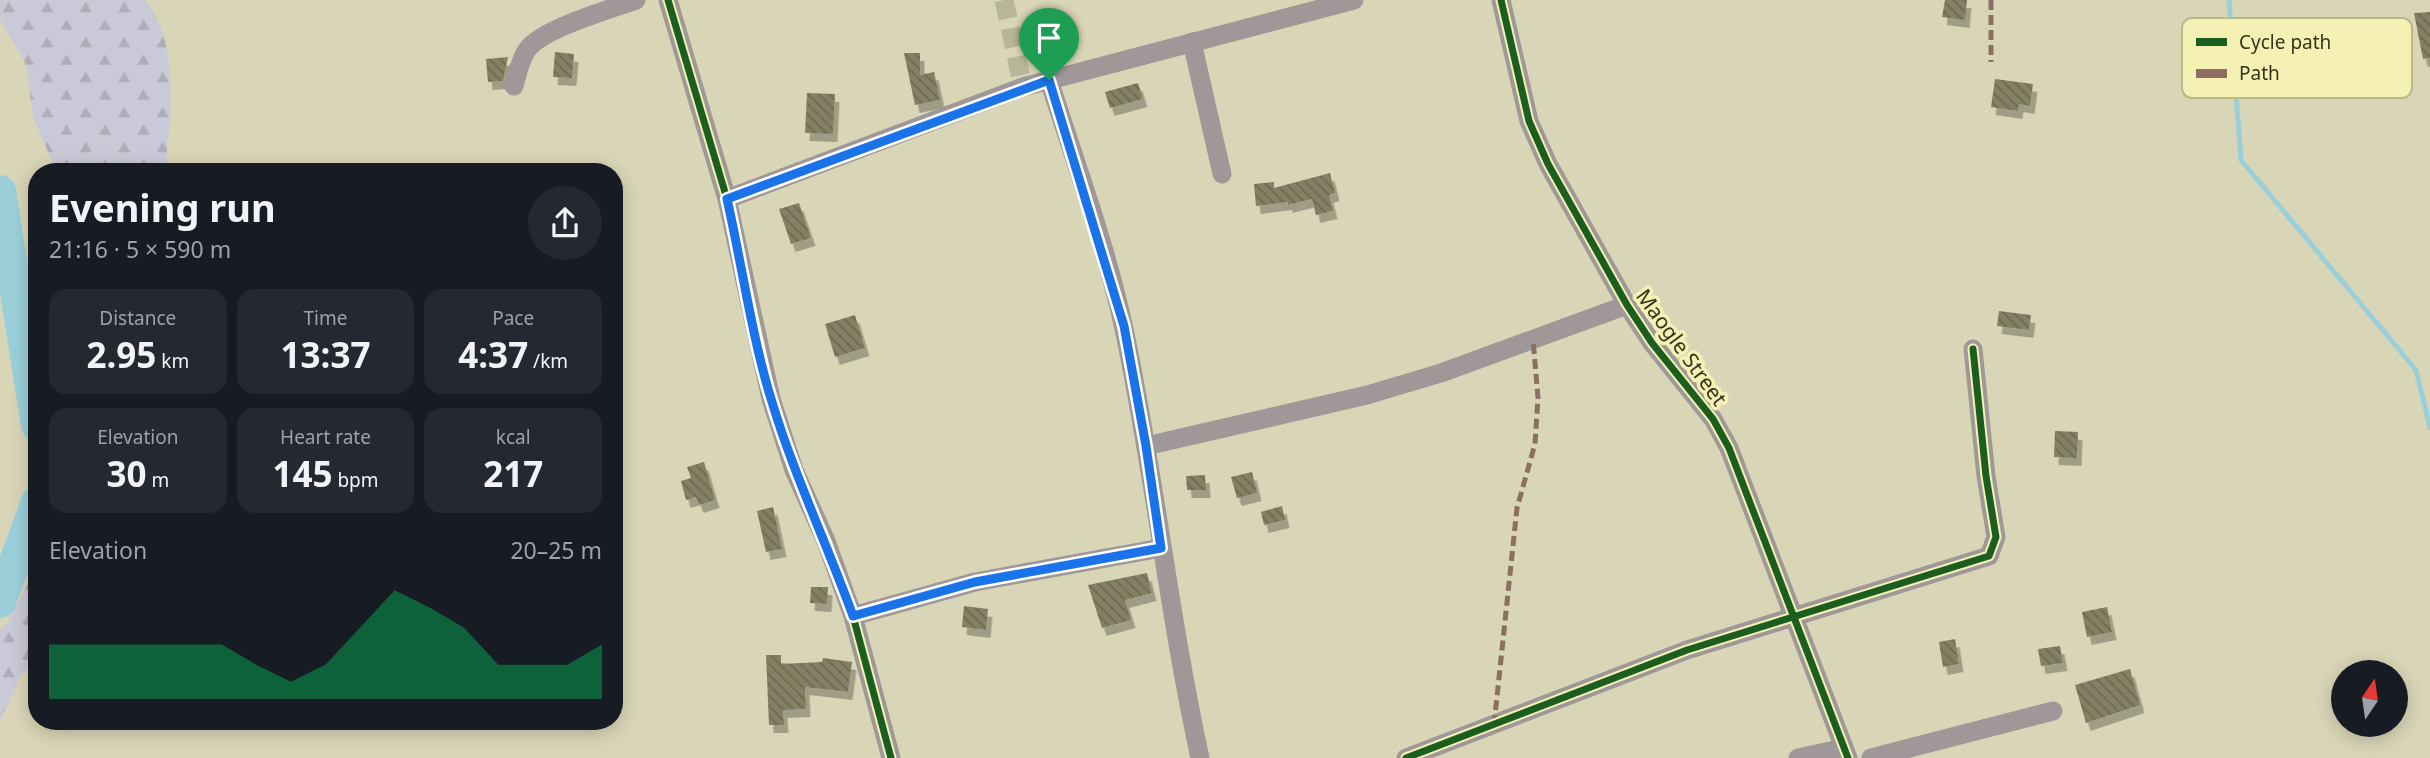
<!DOCTYPE html>
<meta charset="utf-8">
<style>
:root{--surface:#171b24;--page:#242831;--text:#f1f3f6;--muted:#9ea1a6;--accent:#0b8043}
body{margin:0;font-family:"Noto Sans",sans-serif;background:var(--page);color:var(--text);height:100vh;display:flex;flex-direction:column;font-size:26px;white-space:nowrap}
*{box-sizing:border-box;margin:0}
p{font-size:23px;color:var(--muted)}
.icon{flex:none;width:38px;height:38px;fill:none;stroke:currentColor;stroke-width:2;stroke-linecap:round;stroke-linejoin:round}
.map{position:relative;flex:1;overflow:hidden}
.details{position:absolute;left:28px;top:163px;width:595px;height:567px;display:flex;flex-direction:column;background:var(--surface);border-radius:28px;box-shadow:0 4px 18px #0003}
.details>*{flex:none}
.needle{width:46px;rotate:13deg}
.buttons{position:absolute;left:2331px;top:660px;display:grid;gap:14px}
.buttons a{display:grid;place-items:center;width:77px;height:77px;border-radius:50%;background:var(--surface);box-shadow:0 4px 18px #0003;font-size:35px}
.pin{position:absolute;display:grid;place-items:center;width:60px;height:60px;color:#fff;margin:-72px -30px;border-radius:50% 50% 50% 0;rotate:-45deg;box-shadow:0 0 7px #0007}
.pin .icon{rotate:45deg}
.round{display:grid;place-items:center;flex:none;width:74px;height:74px;border-radius:37px;background:var(--page)}
.head{display:flex;align-items:center;justify-content:space-between;height:119px;padding:0 21px}
h1{font-size:38px;font-weight:700;line-height:52px}
.metrics{display:grid;grid-template-columns:repeat(3,1fr);gap:10px;height:119px;padding:7px 21px}
.metrics div{display:grid;align-content:center;border-radius:18px;background:var(--page);text-align:center}
.metrics b{font-size:35px;font-weight:700}
.metrics small{font-size:19px;font-weight:400}
.metrics p{font-size:19px}
.chart{height:196px;padding:14px 21px}
.chart p{display:flex;justify-content:space-between}
.chart svg{width:100%;height:126px;margin-top:7px;fill:var(--accent);opacity:.7}
.map>svg:first-child{display:block}
.forest{fill:url(#forest-firs)}
.lines{fill:none;stroke-linecap:round;stroke-linejoin:round}
.stream{stroke:#9acfda;stroke-width:5}
.river{stroke:#9acfda;stroke-width:32}
.building{fill:url(#building-back-hatch);filter:url(#shadow)}
.minor-tunnel{stroke:#b8b698;stroke-width:19;stroke-dasharray:19 10;stroke-linecap:butt}
.minor{stroke:#a09898;stroke-width:19}
.quiet{stroke:#8d6e63;stroke-width:5;stroke-dasharray:10 5;stroke-linecap:butt}
.cycleway-casing{stroke:#f5f1b5;stroke-width:11}
.cycleway{stroke:#1b5e20;stroke-width:7}
.route-casing{stroke:#fff;stroke-width:14}
.route{stroke:#1a73e8;stroke-width:9}
.labels{text-anchor:middle;dominant-baseline:central;stroke-width:7;stroke-linejoin:round;paint-order:stroke}
.street-label{font-size:21px;fill:#36341c;stroke:#f5f1b5}
.key{fill:#f5f1b5;stroke:#bcb887;stroke-width:2}
.key-label{font-size:19px;fill:#36341c}
</style>
<div class="map">
<svg width="2430" height="758" viewBox="0 0 2430 758">
<defs>
<pattern id="forest-firs" width="22" height="20" patternUnits="userSpaceOnUse" patternTransform="scale(1.75)"><rect width="22" height="20" fill="#cac9d7"/><path d="M5 1l3.5 6h-7zM16 11l3.5 6h-7z" fill="#aeadb8"/></pattern>
<pattern id="building-back-hatch" width="6" height="6" patternUnits="userSpaceOnUse" patternTransform="scale(1.75)"><rect width="6" height="6" fill="#838064"/><path d="M-1 5l2 2M0 0l6 6M5-1l2 2" fill="none" stroke="#6c6a52"/></pattern>
<filter id="shadow"><feDropShadow dx="4.5" dy="8" stdDeviation="0" flood-color="#0004"/></filter>
</defs>
<rect width="100%" height="100%" fill="#d9d6b7"/>
<!-- forest -->
<g class="forest">
<path d="M 0,0 L 145,0 C 171,29 173,85 170,122 C 169,139 164,155 170,171 L 56,171 L 33,117 L 26,65 L 0,19 Z"/>
<path d="M 37,574 L 37,657 L 22,674 L 0,720 L 0,629 L 6,625 L 28,583 Z"/>
</g>
<g class="lines">
<!-- stream -->
<path class="stream" d="M 2229,0 L 2241,160 L 2416,370 L 2430,428"/>
<!-- river -->
<g class="river">
<path d="M 0,191 L 37,425"/>
<path d="M 0,602 L 37,502"/>
</g>
</g>
<!-- building -->
<g class="building">
<path d="M 1945,0 L 1967,0 L 1965,20 L 1942,17 Z"/>
<path d="M 2430,12 L 2430,58 L 2423,59 L 2414,13 Z"/>
<path d="M 555,52 L 574,54 L 572,78 L 553,77 Z"/>
<path d="M 904,53 L 920,53 L 920,75 L 934,72 L 940,100 L 915,105 Z"/>
<path d="M 508,57 L 503,81 L 488,82 L 486,59 Z"/>
<path d="M 1995,79 L 2033,84 L 2030,106 L 2019,104 L 2018,111 L 1991,107 Z"/>
<path d="M 1138,83 L 1143,99 L 1110,108 L 1105,92 Z"/>
<path d="M 807,93 L 835,94 L 833,134 L 805,133 Z"/>
<path d="M 1330,173 L 1335,193 L 1329,195 L 1333,211 L 1316,215 L 1312,199 L 1288,205 L 1288,202 L 1256,206 L 1254,184 L 1274,182 L 1274,188 Z"/>
<path d="M 799,203 L 811,238 L 791,244 L 779,209 Z"/>
<path d="M 1999,311 L 2031,315 L 2029,330 L 1997,326 Z"/>
<path d="M 855,315 L 865,348 L 835,357 L 825,324 Z"/>
<path d="M 2055,431 L 2078,432 L 2077,458 L 2054,457 Z"/>
<path d="M 704,462 L 715,500 L 699,505 L 696,497 L 686,500 L 681,481 L 691,478 L 687,467 Z"/>
<path d="M 1252,472 L 1257,493 L 1237,498 L 1231,477 Z"/>
<path d="M 1205,475 L 1206,490 L 1187,490 L 1186,476 Z"/>
<path d="M 1282,506 L 1285,520 L 1264,525 L 1261,512 Z"/>
<path d="M 773,507 L 782,549 L 766,552 L 757,511 Z"/>
<path d="M 1147,573 L 1152,593 L 1125,600 L 1131,620 L 1102,628 L 1088,585 Z"/>
<path d="M 811,587 L 828,587 L 827,604 L 810,603 Z"/>
<path d="M 964,606 L 988,609 L 986,630 L 962,627 Z"/>
<path d="M 2107,607 L 2112,632 L 2087,637 L 2082,612 Z"/>
<path d="M 1955,639 L 1959,664 L 1943,667 L 1939,642 Z"/>
<path d="M 2060,646 L 2063,663 L 2041,666 L 2038,649 Z"/>
<path d="M 766,655 L 781,655 L 781,664 L 822,662 L 823,658 L 852,662 L 848,692 L 805,687 L 806,709 L 783,710 L 784,725 L 769,725 Z"/>
<path d="M 2130,669 L 2140,705 L 2086,723 L 2075,685 Z"/>
</g>
<g class="lines">
<!-- minor-tunnel -->
<path class="minor-tunnel" d="M 1004,0 L 1023,87"/>
<!-- minor -->
<g class="minor">
<path d="M 668,0 L 727,199 L 771,399 L 794,470 L 826,541 L 853,616 L 891,758"/>
<path d="M 1501,0 L 1529,121 L 1548,164 L 1627,305 L 1652,343 L 1713,419 L 1729,448 L 1848,758"/>
<path d="M 1192,42 L 1222,174"/>
<path d="M 1049,80 C 1075,162 1106,245 1124,329 C 1154,471 1169,616 1200,758"/>
<path d="M 514,86 C 517,75 520,60 527,50 C 541,29 611,9 636,0"/>
<path d="M 727,199 L 1023,87 L 1354,0"/>
<path d="M 1146,446 L 1367,395 L 1441,373 L 1627,305"/>
<path d="M 853,616 L 975,582 L 1161,548"/>
<path d="M 1406,758 L 1687,650 L 1989,556 L 1996,537 L 1986,476 L 1973,349"/>
<path d="M 1798,758 L 1844,748"/>
<path d="M 1871,758 L 2053,711"/>
</g>
<!-- quiet -->
<g class="quiet">
<path d="M 1991,0 L 1991,62"/>
<path d="M 1494,725 L 1517,508 L 1535,444 L 1538,398 L 1533,339"/>
</g>
<!-- cycleway casing -->
<g class="cycleway-casing">
<g id="cycleway">
<path d="M 668,0 L 727,199 L 771,399 L 794,470 L 826,541 L 853,616 L 891,758"/>
<path d="M 1501,0 L 1529,121 L 1548,164 L 1627,305 L 1652,343 L 1713,419 L 1729,448 L 1848,758"/>
<path d="M 1406,758 L 1687,650 L 1989,556 L 1996,537 L 1986,476 L 1973,349"/>
</g>
</g>
<!-- cycleway -->
<use href="#cycleway" class="cycleway"/>
</g>
<g class="lines">
<!-- route casing -->
<g class="route-casing">
<path id="route" d="M 1049,80 L 1124,326 L 1146,446 L 1161,548 L 975,582 L 853,616 C 827,544 794,475 772,402 C 752,338 742,265 727,199 Z"/>
</g>
<!-- route -->
<use href="#route" class="route"/>
</g>
<g class="labels">
<!-- street labels -->
<g class="street-label">
<text transform="translate(1682 347) rotate(54)">Maogle Street</text>
</g>
</g>
<!-- legend -->
<rect x="2182" y="18" width="230" height="80" rx="10" class="key"/>
<rect x="2196" y="38" width="31" height="8" fill="#1b5e20"/>
<rect x="2196" y="69" width="31" height="9" fill="#8d6e63"/>
<g class="key-label">
<text x="2239" y="49">Cycle path</text>
<text x="2239" y="80">Path</text>
</g>
</svg>
<div class="buttons">
<a><svg class="needle" viewBox="-14 -14 28 28"><path d="M0-13l5 13h-10z" fill="#e53935"/><path d="M0 13l5-13h-10z" fill="#9ea1a6"/></svg></a>
</div>
<div class="pin" style="left:1049px;top:80px;background:#1e9e55"><svg class="icon" aria-label="arrive" viewBox="0 0 24 24"><path d="M6 21V4h12l-3 4 3 4H6"/></svg></div>
<section class="details">
<div class="head"><div><h1>Evening run</h1><p>21:16 · 5 × 590 m</p></div><a class="round"><svg class="icon" aria-label="share" viewBox="0 0 24 24"><path d="M12 15V3M7 8l5-5 5 5M5 13v7h14v-7"/></svg></a></div>
<div class="metrics">
<div><p>Distance</p><b>2.95<small> km</small></b></div>
<div><p>Time</p><b>13:37</b></div>
<div><p>Pace</p><b>4:37<small> /km</small></b></div>
</div>
<div class="metrics">
<div><p>Elevation</p><b>30<small> m</small></b></div>
<div><p>Heart rate</p><b>145<small> bpm</small></b></div>
<div><p>kcal</p><b>217</b></div>
</div>
<div class="chart"><p><span>Elevation</span>20–25 m</p>
<svg viewBox="0 0 160 44" preserveAspectRatio="none"><path d="M0 44V25L10 25L20 25L30 25L40 25L50 25L60 32L70 38L80 32L90 19L100 6L110 12L120 19L130 32L140 32L150 32L160 25V44z"/></svg>
</div>
</section>
</div>
